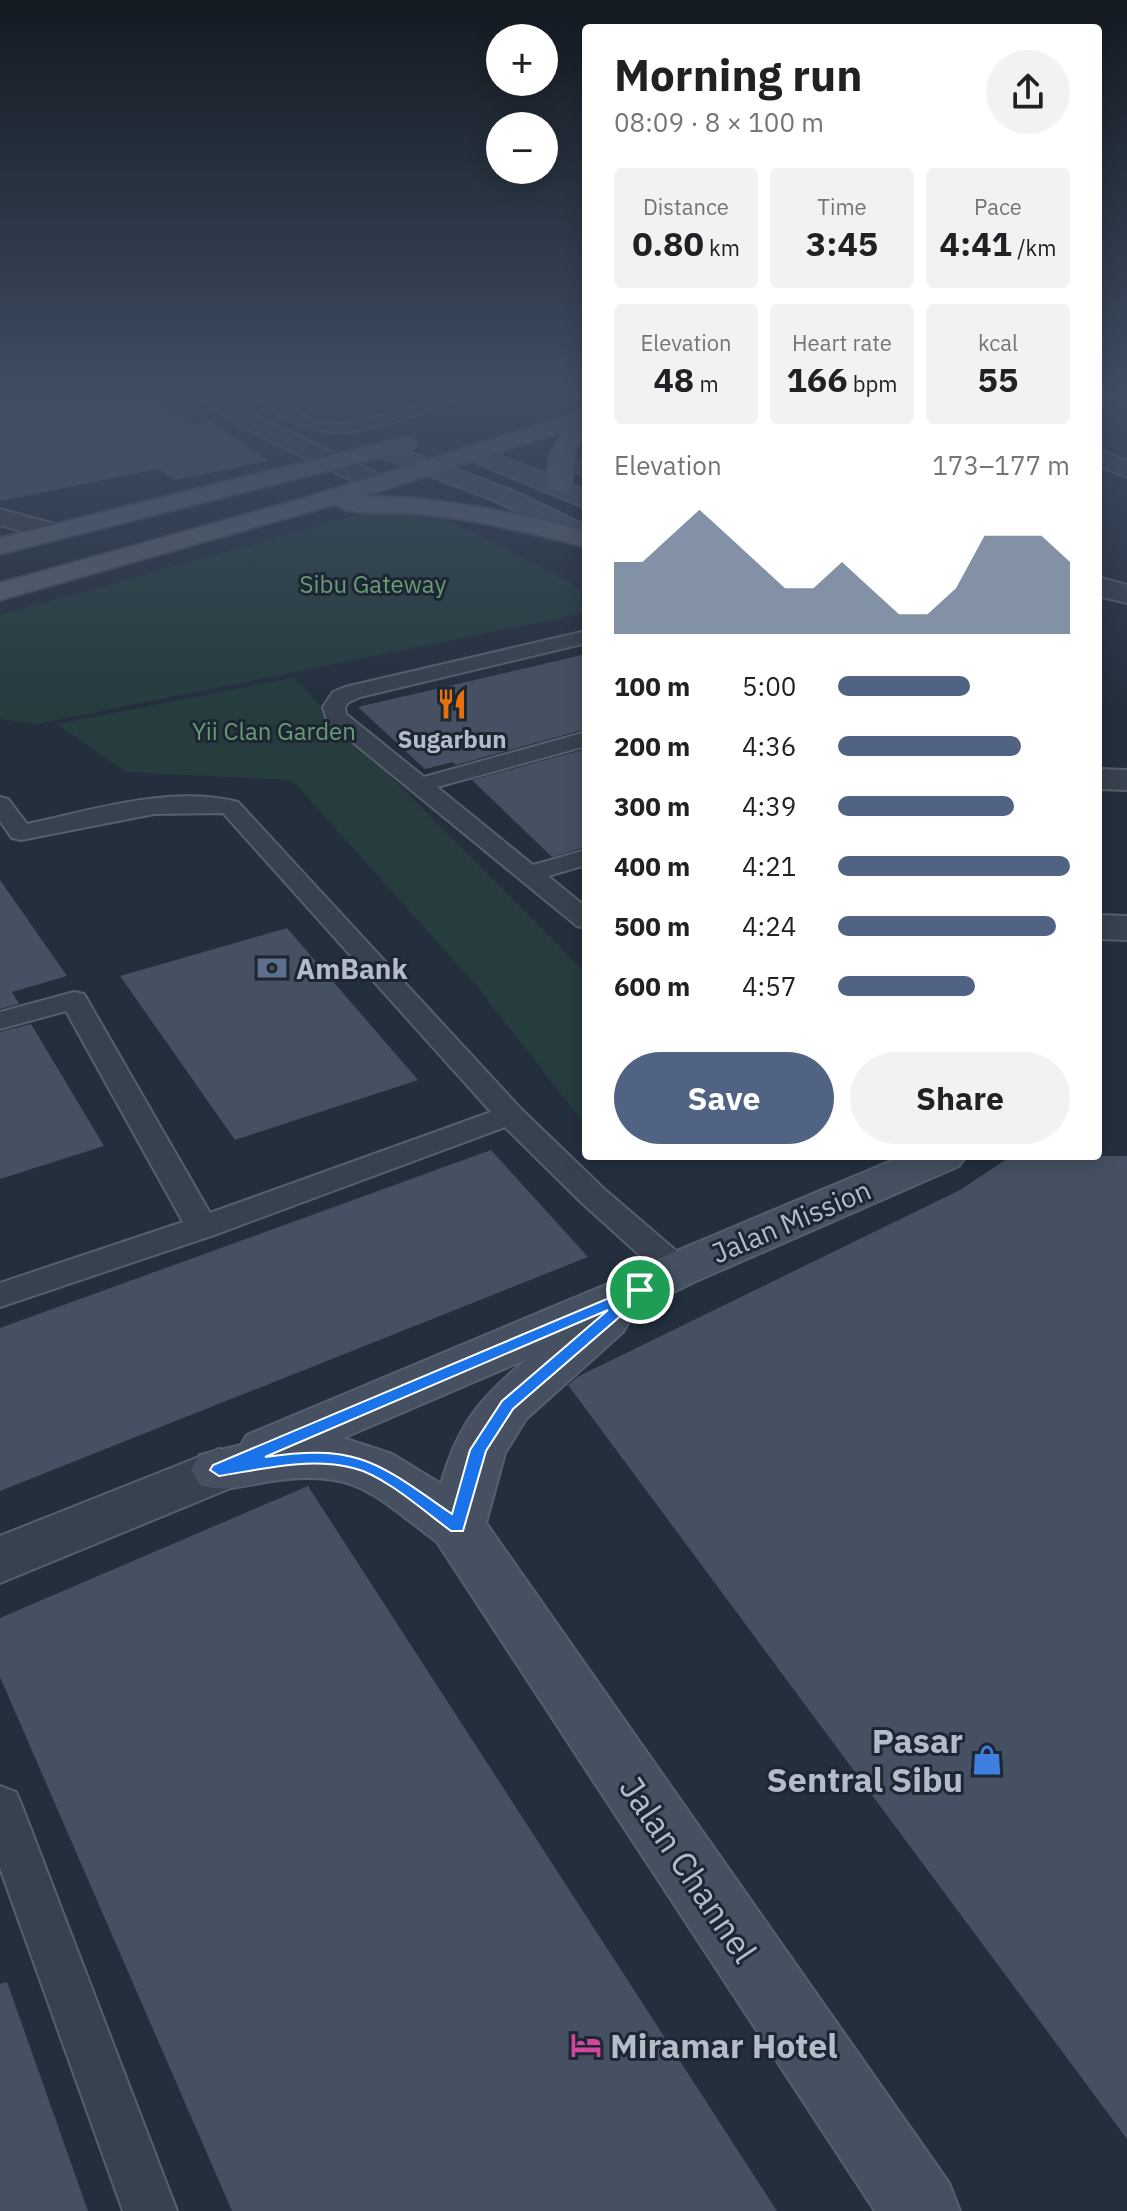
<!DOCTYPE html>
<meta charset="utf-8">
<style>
:root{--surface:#fff;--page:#f2f2f2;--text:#202124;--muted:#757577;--accent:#506383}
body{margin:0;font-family:"IBM Plex Sans",sans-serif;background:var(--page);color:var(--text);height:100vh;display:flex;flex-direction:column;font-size:30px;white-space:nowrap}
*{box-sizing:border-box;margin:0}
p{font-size:26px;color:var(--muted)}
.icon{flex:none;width:44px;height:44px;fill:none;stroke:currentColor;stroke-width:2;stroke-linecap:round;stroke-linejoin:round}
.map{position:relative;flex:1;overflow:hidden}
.panel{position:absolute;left:582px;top:24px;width:520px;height:1136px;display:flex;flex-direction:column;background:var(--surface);border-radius:8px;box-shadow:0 4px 20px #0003}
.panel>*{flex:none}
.fabs{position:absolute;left:486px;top:24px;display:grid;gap:16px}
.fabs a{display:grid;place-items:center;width:72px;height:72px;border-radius:50%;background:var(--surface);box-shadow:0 4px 20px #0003;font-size:40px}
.pin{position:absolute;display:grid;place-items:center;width:68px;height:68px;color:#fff;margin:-34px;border:4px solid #fff;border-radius:50%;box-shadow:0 2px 8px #0007}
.round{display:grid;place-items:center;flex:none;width:84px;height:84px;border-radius:42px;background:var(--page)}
.headline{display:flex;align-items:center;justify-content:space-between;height:136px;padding:0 32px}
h1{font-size:44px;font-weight:700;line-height:60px}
.metrics{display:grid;grid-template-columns:repeat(3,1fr);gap:12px;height:136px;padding:8px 32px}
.metrics div{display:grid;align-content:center;border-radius:8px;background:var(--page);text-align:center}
.metrics b{font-size:34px;font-weight:700}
.metrics small{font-size:22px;font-weight:400}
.metrics p{font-size:22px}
.chart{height:224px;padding:16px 32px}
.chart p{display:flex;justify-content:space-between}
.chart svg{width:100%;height:144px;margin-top:8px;fill:var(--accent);opacity:.7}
.action{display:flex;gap:16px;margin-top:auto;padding:16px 32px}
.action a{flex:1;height:92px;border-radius:48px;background:var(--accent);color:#fff;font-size:32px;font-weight:700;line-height:92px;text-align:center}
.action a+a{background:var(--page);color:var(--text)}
ul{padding:0 32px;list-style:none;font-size:26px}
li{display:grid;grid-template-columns:128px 96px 1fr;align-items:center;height:60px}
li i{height:20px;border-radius:10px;background:var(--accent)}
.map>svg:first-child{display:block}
.green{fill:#263c3f}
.building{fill:#455162}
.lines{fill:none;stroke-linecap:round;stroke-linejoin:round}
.lane-casing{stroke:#565f6c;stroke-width:4}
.street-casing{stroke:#565f6c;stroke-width:4}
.secondary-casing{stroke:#565f6c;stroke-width:4}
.primary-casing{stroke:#414a57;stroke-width:4}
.lane{fill:#38414e;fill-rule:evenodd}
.street{fill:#38414e;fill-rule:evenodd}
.secondary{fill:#465061;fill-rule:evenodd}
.primary{fill:#56606e;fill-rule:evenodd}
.route{fill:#1a73e8;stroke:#fff;stroke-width:2;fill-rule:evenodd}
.labels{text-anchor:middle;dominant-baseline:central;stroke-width:6;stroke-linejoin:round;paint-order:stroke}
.far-park-label{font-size:24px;fill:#6b9a76;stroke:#1d2633}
.far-poi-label{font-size:24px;font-weight:bold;fill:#b4bcc9;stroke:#1d2633}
.poi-label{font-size:28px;font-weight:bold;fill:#b4bcc9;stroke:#1d2633;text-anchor:start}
.street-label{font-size:28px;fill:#b4bcc9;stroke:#1d2633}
.near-poi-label{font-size:34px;font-weight:bold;fill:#b4bcc9;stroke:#1d2633;text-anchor:end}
.near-street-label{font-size:34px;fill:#b4bcc9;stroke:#1d2633}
</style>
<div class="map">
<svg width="1127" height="2211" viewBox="0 0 1127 2211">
<rect width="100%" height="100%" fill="#242f3e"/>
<!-- green -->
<g class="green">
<path d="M 365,513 L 435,513 L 586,591 L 586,613 L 37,724 L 0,719 L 0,615 Z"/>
<path d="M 293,678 L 586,973 L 586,1126 L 476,985 L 292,780 L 126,772 L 57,724 Z"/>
</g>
<!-- building -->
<g class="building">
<path d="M 0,396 L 150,396 L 197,424 L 211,421 L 269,461 L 174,480 L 158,469 L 0,501 Z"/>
<path d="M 586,654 L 586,729 L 456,765 L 453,762 L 425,769 L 358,707 Z"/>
<path d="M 586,749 L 586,847 L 552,857 L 472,780 Z"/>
<path d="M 0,880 L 67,976 L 12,992 L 19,1004 L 0,1009 Z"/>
<path d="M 287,928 L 418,1080 L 235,1140 L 120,976 Z"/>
<path d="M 31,1024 L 104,1146 L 0,1179 L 0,1032 Z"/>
<path d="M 491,1150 L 588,1257 L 0,1491 L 0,1328 Z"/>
<path d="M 1011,1156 L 1127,1156 L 1127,2139 L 568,1385 L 579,1376 L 960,1190 Z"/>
<path d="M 308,1486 L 777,2211 L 232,2211 L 0,1677 L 0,1618 Z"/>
<path d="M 7,1982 L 88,2211 L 0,2211 L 0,1984 Z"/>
</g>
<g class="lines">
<!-- lane casing -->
<g class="lane-casing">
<g id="lane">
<path d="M 254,396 C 290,395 303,428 340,424 C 366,422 394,412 419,405 C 432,401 440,395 454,396 L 447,404 L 433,410 C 374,426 336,449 280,414 C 271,408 261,403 254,396 Z"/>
<path d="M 560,456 L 586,464 L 586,475 L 554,465 L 552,461 Z"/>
<path d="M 586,631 L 586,643 L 360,697 L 349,702 L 345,707 L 346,714 L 424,777 L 586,732 L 586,746 L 437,787 L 533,865 L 586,850 L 586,865 L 548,876 L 586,907 L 586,928 L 577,926 L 327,721 L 323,707 L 333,692 L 345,687 Z"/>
<path d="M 0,797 L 8,799 L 27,824 C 93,810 170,785 238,802 L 521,1109 L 604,1189 L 689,1262 L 694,1270 L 689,1278 L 677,1281 L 665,1278 L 582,1203 L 505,1127 L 214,1235 L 0,1307 L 0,1283 L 183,1222 L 66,1011 L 0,1029 L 0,1012 L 74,992 L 84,994 L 210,1213 L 491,1112 L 223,813 L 154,814 L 21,840 L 12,838 L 0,821 Z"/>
<path d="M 0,1786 L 16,1792 L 22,1806 L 177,2211 L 123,2211 L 0,1868 Z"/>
</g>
</g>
<!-- street casing -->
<g class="street-casing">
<g id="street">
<path d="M 197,396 L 223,396 L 261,418 L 386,478 L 389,483 L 386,488 L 368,488 L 245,428 Z"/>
<path d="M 1098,450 L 1127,461 L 1127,477 L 1098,466 Z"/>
<path d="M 0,509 L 62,526 L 66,532 L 62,538 L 53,540 L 0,525 Z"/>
<path d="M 1098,577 L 1127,585 L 1127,603 L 1098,596 Z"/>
<path d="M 1098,769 L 1127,770 L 1127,790 L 1098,789 Z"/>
<path d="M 1098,915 L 1127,916 L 1127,940 L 1098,939 Z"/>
<path d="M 219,1449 L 238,1455 L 247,1470 L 238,1485 L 0,1583 L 0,1536 Z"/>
</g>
</g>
<!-- secondary casing -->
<g class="secondary-casing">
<g id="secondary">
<path d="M 384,443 L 511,490 L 586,526 L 586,544 L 493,500 L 376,455 L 372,450 L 376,445 Z"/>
<path d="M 474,446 L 586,490 L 586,508 L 465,458 L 462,453 L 465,448 Z"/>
<path d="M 903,1156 L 966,1156 L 959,1166 L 694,1282 L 627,1315 L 630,1320 L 623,1332 L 526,1419 L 505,1453 L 486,1523 L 949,2183 L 960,2211 L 875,2211 L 437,1542 C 374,1495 356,1468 272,1481 C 246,1485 225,1493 200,1485 L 191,1470 L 200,1455 L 241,1445 L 247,1435 L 622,1278 L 660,1258 ZM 527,1359 C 480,1398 458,1424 441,1484 L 392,1454 L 343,1438 Z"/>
</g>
</g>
<!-- primary casing -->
<g class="primary-casing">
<g id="primary">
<path d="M 586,410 L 586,433 L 576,449 L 572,486 L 568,491 L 550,491 L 546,486 L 549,457 L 562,432 L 364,496 C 439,497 513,512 586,531 L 586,547 C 525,532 465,516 402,513 C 385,511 348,517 336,504 L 0,600 L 0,583 L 302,499 Z"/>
<path d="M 405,437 L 413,439 L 417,444 L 413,449 L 0,554 L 0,538 Z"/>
</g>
</g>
<!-- lane -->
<use href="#lane" class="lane"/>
<!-- street -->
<use href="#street" class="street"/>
<!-- secondary -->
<use href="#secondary" class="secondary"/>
<!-- primary -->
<use href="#primary" class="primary"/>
</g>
<!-- sky -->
<linearGradient id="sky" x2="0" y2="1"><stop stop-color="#141a22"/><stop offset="0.56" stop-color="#3f4d63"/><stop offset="1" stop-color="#3f4d63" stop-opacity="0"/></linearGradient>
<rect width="1127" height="705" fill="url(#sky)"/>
<!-- route -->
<path class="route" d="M 640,1285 L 646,1287 L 646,1294 L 513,1409 L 486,1451 L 463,1531 L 451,1531 C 425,1512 384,1475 353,1468 C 309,1457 263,1469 219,1476 L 210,1470 L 213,1465 ZM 608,1310 L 502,1401 L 470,1450 L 452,1514 C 378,1463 359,1443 265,1457 Z"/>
<!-- icons -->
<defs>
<g id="restaurant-bare" transform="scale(2.4)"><path d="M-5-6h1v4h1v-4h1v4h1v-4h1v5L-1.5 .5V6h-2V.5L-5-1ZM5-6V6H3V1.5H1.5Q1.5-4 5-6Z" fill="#e8710a" stroke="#1d2633" stroke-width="2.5" paint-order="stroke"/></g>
<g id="bank-bare" transform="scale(2.4)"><path d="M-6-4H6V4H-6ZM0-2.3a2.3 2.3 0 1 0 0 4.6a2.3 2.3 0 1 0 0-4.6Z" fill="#5c6f8a" stroke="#1d2633" stroke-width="2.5" paint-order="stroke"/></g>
<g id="shop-bare" transform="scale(2.4)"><path d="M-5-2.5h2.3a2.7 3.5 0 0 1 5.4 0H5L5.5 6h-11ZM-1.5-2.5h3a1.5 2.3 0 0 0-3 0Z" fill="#3f7fe0" stroke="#1d2633" stroke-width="2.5" paint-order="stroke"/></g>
<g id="hotel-bare" transform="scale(2.4)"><path d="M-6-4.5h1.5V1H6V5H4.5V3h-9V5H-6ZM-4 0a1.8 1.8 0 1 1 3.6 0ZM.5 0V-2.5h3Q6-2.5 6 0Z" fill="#d1479c" stroke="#1d2633" stroke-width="2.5" paint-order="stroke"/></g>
</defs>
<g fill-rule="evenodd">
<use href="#restaurant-bare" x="452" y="704"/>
<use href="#bank-bare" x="272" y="968"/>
<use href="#shop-bare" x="987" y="1760"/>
<use href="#hotel-bare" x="586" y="2045"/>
</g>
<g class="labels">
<!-- far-park labels -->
<g class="far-park-label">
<text x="373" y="584">Sibu Gateway</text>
<text x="274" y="731">Yii Clan Garden</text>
</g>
<!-- far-poi labels -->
<g class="far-poi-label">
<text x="452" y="739">Sugarbun</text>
</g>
<!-- poi labels -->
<g class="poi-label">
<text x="296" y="968">AmBank</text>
</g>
<!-- street labels -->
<g class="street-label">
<text transform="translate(791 1221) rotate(-23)">Jalan Mission</text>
</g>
<!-- near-poi labels -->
<g class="near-poi-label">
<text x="963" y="1740">Pasar<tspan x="963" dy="39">Sentral Sibu</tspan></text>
<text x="610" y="2045" text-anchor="start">Miramar Hotel</text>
</g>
<!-- near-street labels -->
<g class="near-street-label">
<text transform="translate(689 1869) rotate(56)">Jalan Channel</text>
</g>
</g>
</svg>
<div class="fabs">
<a>+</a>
<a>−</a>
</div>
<div class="pin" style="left:640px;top:1290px;background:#1e9e55"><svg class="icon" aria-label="arrive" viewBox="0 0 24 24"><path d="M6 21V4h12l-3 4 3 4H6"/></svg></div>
<section class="panel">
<div class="headline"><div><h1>Morning run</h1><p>08:09 · 8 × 100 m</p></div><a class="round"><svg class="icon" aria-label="share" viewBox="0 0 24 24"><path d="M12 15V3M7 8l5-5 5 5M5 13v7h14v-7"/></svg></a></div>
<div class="metrics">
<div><p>Distance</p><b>0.80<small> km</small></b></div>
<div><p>Time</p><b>3:45</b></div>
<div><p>Pace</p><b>4:41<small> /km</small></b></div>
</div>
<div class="metrics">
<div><p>Elevation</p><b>48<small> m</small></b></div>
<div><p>Heart rate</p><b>166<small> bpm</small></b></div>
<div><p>kcal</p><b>55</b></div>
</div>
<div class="chart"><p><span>Elevation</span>173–177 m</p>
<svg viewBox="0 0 160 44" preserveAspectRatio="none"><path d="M0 44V22L10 22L20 14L30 6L40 14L50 22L60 30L70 30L80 22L90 30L100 38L110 38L120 30L130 14L140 14L150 14L160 22V44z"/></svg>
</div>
<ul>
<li><b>100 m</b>5:00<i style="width:57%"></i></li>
<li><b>200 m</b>4:36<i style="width:79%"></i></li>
<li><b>300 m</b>4:39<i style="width:76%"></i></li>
<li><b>400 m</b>4:21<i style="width:100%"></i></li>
<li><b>500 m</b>4:24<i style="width:94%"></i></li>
<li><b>600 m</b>4:57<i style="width:59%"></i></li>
</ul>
<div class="action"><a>Save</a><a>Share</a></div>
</section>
</div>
